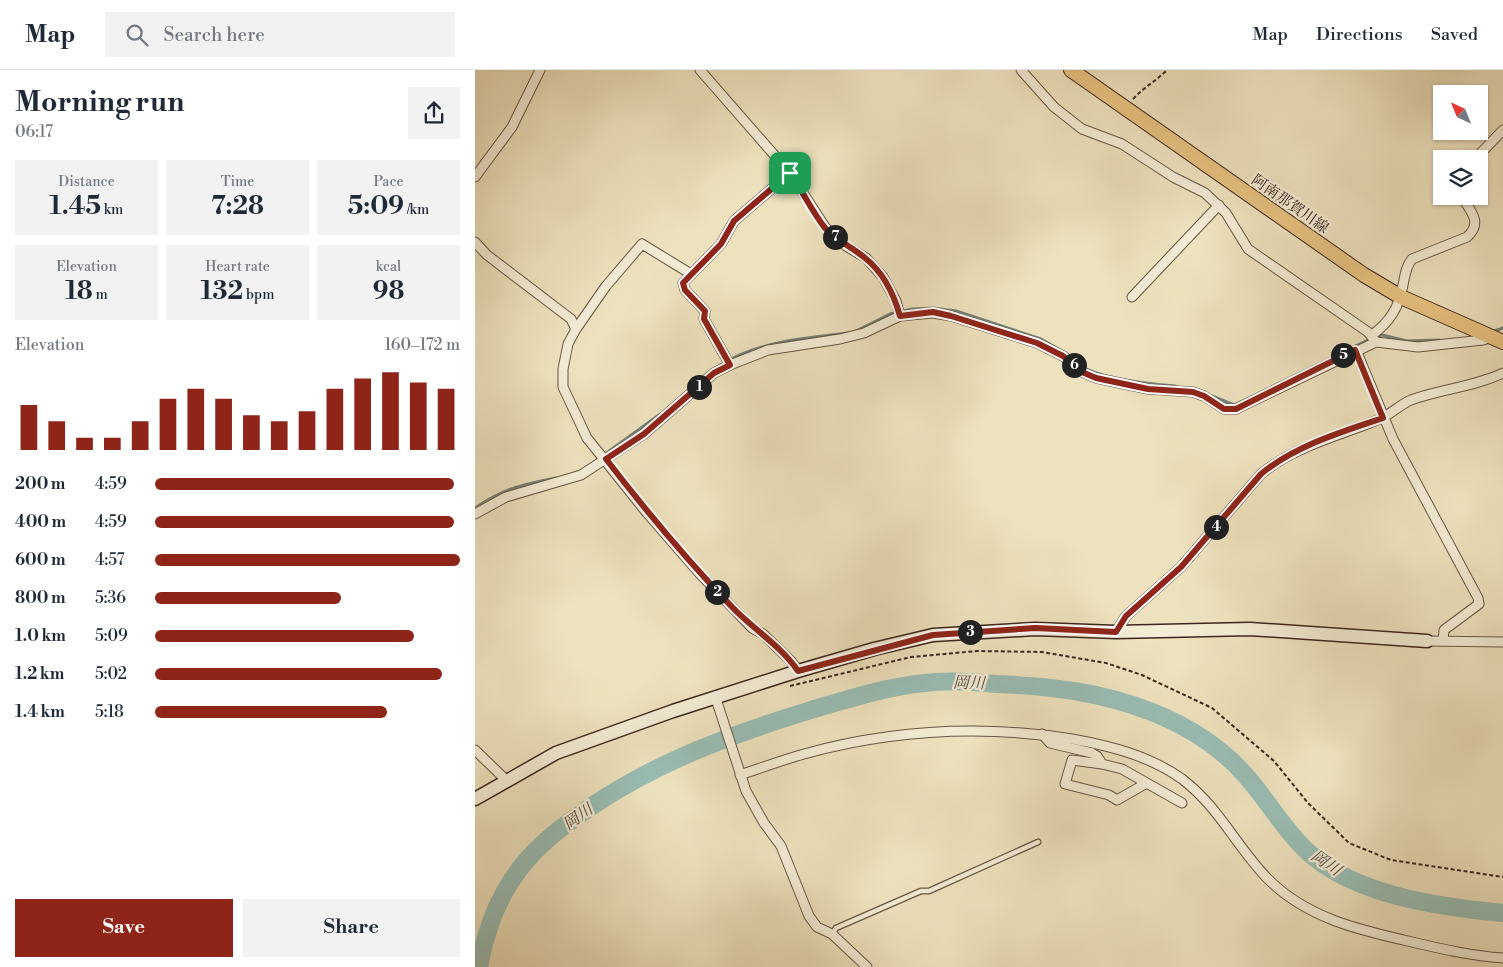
<!DOCTYPE html>
<meta charset="utf-8">
<style>
:root{--surface:#fff;--page:#f2f2f3;--text:#1f2937;--muted:#747a83;--line:#e0e1e3;--accent:#8f2418}
body{margin:0;font-family:"Libre Bodoni","Noto Serif JP",serif;background:var(--page);color:var(--text);height:100vh;display:flex;flex-direction:column;font-size:19px;white-space:nowrap}
*{box-sizing:border-box;margin:0}
p{font-size:16px;color:var(--muted)}
.icon{flex:none;width:28px;height:28px;fill:none;stroke:currentColor;stroke-width:2;stroke-linecap:round;stroke-linejoin:round}
.map{position:relative;flex:1;overflow:hidden}
.panel{display:flex;flex-direction:column;background:var(--surface);width:475px}
.panel>*{flex:none}
.needle{width:32px;rotate:317deg}
.controls{position:absolute;left:958px;top:15px;display:grid;gap:10px}
.controls a{display:grid;place-items:center;width:55px;height:55px;border-radius:0px;background:var(--surface);box-shadow:0 1px 4px #0004;font-size:25px}
.pin{position:absolute;display:grid;place-items:center;width:42px;height:42px;color:#fff;margin:-21px;border-radius:10px;box-shadow:0 2px 8px #0006}
.km{position:absolute;width:25px;height:25px;margin:-12px;border-radius:50%;background:#222;color:#fff;font-size:14px;line-height:25px;text-align:center}
.round{display:grid;place-items:center;flex:none;width:52px;height:52px;border-radius:0px;background:var(--page)}
.head{display:flex;align-items:center;justify-content:space-between;height:85px;padding:0 15px}
h1{font-size:28px;font-weight:700;line-height:38px}
.metrics{display:grid;grid-template-columns:repeat(3,1fr);gap:8px;height:85px;padding:5px 15px}
.metrics div{display:grid;align-content:center;border-radius:0px;background:var(--page);text-align:center}
.metrics b{font-size:25px;font-weight:700}
.metrics small{font-size:14px;font-weight:400}
.metrics p{font-size:14px}
.chart{height:140px;padding:10px 15px}
.chart p{display:flex;justify-content:space-between}
.chart svg{width:100%;height:90px;margin-top:5px;stroke:var(--accent);stroke-width:6}
.action{display:flex;gap:10px;margin-top:auto;padding:10px 15px}
.action a{flex:1;height:58px;border-radius:0px;background:var(--accent);color:#fff;font-size:20px;font-weight:700;line-height:58px;text-align:center}
.action a+a{background:var(--page);color:var(--text)}
ul{padding:0 15px;list-style:none;font-size:16px}
li{display:grid;grid-template-columns:80px 60px 1fr;align-items:center;height:38px}
li i{height:12px;border-radius:6px;background:var(--accent)}
header{display:flex;align-items:center;gap:30px;box-sizing:border-box;height:70px;padding:0 25px;background:var(--surface);border-bottom:1px solid var(--line)}
header strong{font-size:24px}
nav{display:flex;gap:28px;margin-inline-start:auto;font-size:18px}
.search{width:350px;height:45px;background:var(--page);display:flex;align-items:center;gap:12px;box-sizing:border-box;padding:0 18px;border-radius:0px;color:var(--muted);font-size:19px}
main{display:flex;flex:1;min-height:0}
.map>svg:first-child{display:block}
.lines{fill:none;stroke-linecap:round;stroke-linejoin:round}
.stream{stroke:#748177;stroke-width:3}
.river{stroke:#99bdb3;stroke-width:18}
.lane-casing{stroke:#685544;stroke-width:7}
.street-casing{stroke:#685544;stroke-width:11}
.secondary-casing{stroke:#3c261c;stroke-width:15}
.primary-casing{stroke:#3c261c;stroke-width:16}
.path{stroke:#3c261c;stroke-width:2;stroke-dasharray:4 2.5;stroke-linecap:butt}
.lane{stroke:#f4ecd5;stroke-width:4.5}
.street{stroke:#f4ecd5;stroke-width:9}
.secondary{stroke:#f4ecd5;stroke-width:12}
.primary{stroke:#e7c17f;stroke-width:14}
.route-casing{stroke:#fff;stroke-width:10}
.route{stroke:#8f2418;stroke-width:6}
.labels{text-anchor:middle;dominant-baseline:central;stroke-width:4.5;stroke-linejoin:round;paint-order:stroke}
.street-label{font-size:15px;fill:#3c261c;stroke:#f4ecd5}
.water-label{font-size:16px;font-style:italic;fill:#534c42;stroke:#f4ecd5}
</style>
<header>
<strong>Map</strong>
<div class="search"><svg class="icon" aria-label="search" viewBox="0 0 24 24"><circle cx="10" cy="10" r="6"/><path d="M15 15l6 6"/></svg>Search here</div>
<nav><a>Map</a><a>Directions</a><a>Saved</a></nav>
</header>
<main>
<section class="panel">
<div class="head"><div><h1>Morning run</h1><p>06:17</p></div><a class="round"><svg class="icon" aria-label="share" viewBox="0 0 24 24"><path d="M12 15V3M7 8l5-5 5 5M5 13v7h14v-7"/></svg></a></div>
<div class="metrics">
<div><p>Distance</p><b>1.45<small> km</small></b></div>
<div><p>Time</p><b>7:28</b></div>
<div><p>Pace</p><b>5:09<small> /km</small></b></div>
</div>
<div class="metrics">
<div><p>Elevation</p><b>18<small> m</small></b></div>
<div><p>Heart rate</p><b>132<small> bpm</small></b></div>
<div><p>kcal</p><b>98</b></div>
</div>
<div class="chart"><p><span>Elevation</span>160–172 m</p>
<svg viewBox="0 0 160 44" preserveAspectRatio="none"><path d="M5 44V22M15 44V30M25 44V38M35 44V38M45 44V30M55 44V19M65 44V14M75 44V19M85 44V27M95 44V30M105 44V25M115 44V14M125 44V9M135 44V6M145 44V11M155 44V14"/></svg>
</div>
<ul>
<li><b>200 m</b>4:59<i style="width:98%"></i></li>
<li><b>400 m</b>4:59<i style="width:98%"></i></li>
<li><b>600 m</b>4:57<i style="width:100%"></i></li>
<li><b>800 m</b>5:36<i style="width:61%"></i></li>
<li><b>1.0 km</b>5:09<i style="width:85%"></i></li>
<li><b>1.2 km</b>5:02<i style="width:94%"></i></li>
<li><b>1.4 km</b>5:18<i style="width:76%"></i></li>
</ul>
<div class="action"><a>Save</a><a>Share</a></div>
</section>
<div class="map">
<svg width="1028" height="897" viewBox="0 0 1028 897">
<rect width="100%" height="100%" fill="#eee2be"/>
<filter id="stains"><feTurbulence type="fractalNoise" baseFrequency=".004" numOctaves="4"/><feColorMatrix values="0 0 0 0 .2 0 0 0 0 .09 0 0 0 0 .02 0 0 0 .5 -.17"/></filter>
<radialGradient id="worn" r=".72"><stop offset=".6" stop-color="#630" stop-opacity="0"/><stop offset="1" stop-color="#630" stop-opacity=".3"/></radialGradient>
<g class="lines">
<!-- stream -->
<g class="stream">
<path d="M 379,262 L 415,244 L 437,239 L 458,238 L 481,241 L 566,269 L 592,284"/>
<path d="M 1017,262 L 1028,258"/>
<path d="M 606,296 C 626,309 675,314 700,316"/>
<path d="M 219,315 C 264,273 315,270 373,263"/>
<path d="M 737,326 L 759,335 L 895,269 L 907,265 L 932,271 L 964,270"/>
<path d="M 130,384 L 184,345"/>
<path d="M 0,438 C 30,418 46,415 81,408"/>
</g>
<!-- river -->
<path class="river" d="M 4,897 C 11,860 22,828 46,797 C 65,773 89,755 114,738 C 183,691 258,664 336,640 C 374,629 410,617 449,613 C 473,610 498,612 522,614 C 576,616 626,622 677,642 C 712,656 747,678 772,707 C 793,731 809,760 833,782 C 881,826 966,837 1028,843"/>
<!-- lane casing -->
<g class="lane-casing">
<path id="lane" d="M 357,864 L 361,858 L 446,821 L 454,821 L 563,772"/>
</g>
<!-- street casing -->
<g class="street-casing">
<g id="street">
<path d="M 225,0 L 315,103 L 350,157 L 371,176 L 391,188 L 408,207 L 421,231 L 425,246"/>
<path d="M 546,0 L 579,37 L 607,59 L 647,74 L 698,107 L 730,123 L 751,143 L 773,179 L 893,262 L 901,272"/>
<path d="M 1000,89 L 1028,60"/>
<path d="M 0,107 L 37,57 L 65,0"/>
<path d="M 0,172 L 12,185 L 96,249 L 101,259"/>
<path d="M 216,204 L 167,174 L 131,216 L 101,259 L 93,274 L 88,299 L 88,317 L 112,368 L 172,443 L 225,504 L 277,558 L 288,564 L 316,591 L 323,601"/>
<path d="M 657,227 L 744,135"/>
<path d="M 897,265 C 915,252 924,237 928,215 C 930,205 931,196 937,189 L 992,167 C 1008,153 996,141 986,126"/>
<path d="M 881,280 L 918,369 L 1003,528 L 1004,534 L 969,560 L 968,571"/>
<path d="M 255,295 L 229,249 L 230,241 L 210,220 L 208,213 L 246,174 L 259,151 L 315,103"/>
<path d="M 0,444 L 31,427 L 106,405 L 169,364 L 239,303 L 255,295 L 293,280 L 365,269 L 389,263 L 425,246 L 458,243 L 476,246 L 562,273 L 588,286 L 607,302 L 621,308 L 673,319 L 718,322 L 729,326 L 749,339 L 761,339 L 901,272 L 943,277 L 1008,270 L 1016,267"/>
<path d="M 641,562 L 651,546 L 706,497 L 786,404 C 821,375 866,366 907,348 C 917,343 926,334 936,330 C 966,319 999,317 1028,303"/>
<path d="M 952,571 L 1028,572"/>
<path d="M 240,626 L 271,721 L 289,753 L 306,776 L 334,846 L 342,857 L 357,864 L 392,897"/>
<path d="M 567,664 L 575,673 L 617,683 L 622,686 L 627,694 L 647,699 L 707,733"/>
<path d="M 0,680 L 31,710"/>
<path d="M 627,694 L 597,690 L 590,714 L 634,725 L 642,730 L 670,714"/>
<path d="M 265,705 C 286,698 307,690 329,684 C 416,660 508,655 597,669 C 636,676 675,686 707,709 C 744,737 761,776 792,808 C 831,848 884,860 937,872 C 967,879 997,886 1028,888"/>
</g>
</g>
<!-- secondary casing -->
<g class="secondary-casing">
<path id="secondary" d="M 0,729 L 81,683 L 198,641 L 323,601 L 399,579 L 458,565 L 560,559 L 641,562 L 775,559 L 952,571"/>
</g>
<!-- primary casing -->
<g class="primary-casing">
<path id="primary" d="M 596,0 L 889,205 L 926,227 L 1028,272"/>
</g>
<!-- path -->
<g class="path">
<path d="M 658,29 C 668,18 681,11 692,0"/>
<path d="M 315,616 L 436,587 L 502,581 L 567,582 L 631,593 L 667,605 L 737,638 L 799,691 L 833,733 L 874,773 L 916,790 L 1028,807"/>
</g>
<!-- lane -->
<use href="#lane" class="lane"/>
<!-- street -->
<use href="#street" class="street"/>
<!-- secondary -->
<use href="#secondary" class="secondary"/>
<!-- primary -->
<use href="#primary" class="primary"/>
</g>
<g class="lines">
<!-- route casing -->
<g class="route-casing">
<path id="route" d="M 315,103 C 327,120 337,142 350,158 C 362,171 377,177 390,188 C 408,202 419,225 425,246 L 458,242 L 476,246 L 562,273 L 588,286 L 607,302 L 621,308 L 673,319 L 718,322 L 729,326 L 749,339 L 761,339 L 880,280 L 908,348 C 866,362 820,376 786,404 L 706,497 L 651,546 L 641,562 L 560,558 L 458,565 L 323,601 C 305,575 278,559 257,537 C 212,490 171,441 131,389 L 169,364 L 239,303 L 255,295 L 229,249 L 230,241 L 210,220 L 208,213 L 246,174 L 259,151 Z"/>
</g>
<!-- route -->
<use href="#route" class="route"/>
</g>
<g class="labels">
<!-- street labels -->
<g class="street-label">
<text transform="translate(815 134) rotate(35)">阿南那賀川線</text>
</g>
<!-- water labels -->
<g class="water-label">
<text transform="translate(494 613) rotate(2)">岡川</text>
<text transform="translate(103 747) rotate(-36)">岡川</text>
<text transform="translate(851 793) rotate(35)">岡川</text>
</g>
</g>
<rect width="100%" height="100%" filter="url(#stains)"/>
<rect width="100%" height="100%" fill="url(#worn)"/>
</svg>
<div class="controls">
<a><svg class="needle" viewBox="-14 -14 28 28"><path d="M0-13l5 13h-10z" fill="#e53935"/><path d="M0 13l5-13h-10z" fill="#747a83"/></svg></a>
<a><svg class="icon" aria-label="layers" viewBox="0 0 24 24"><path d="M12 4l9 5-9 5-9-5zM3 14l9 5 9-5"/></svg></a>
</div>
<div class="pin" style="left:315px;top:103px;background:#1e9e55"><svg class="icon" aria-label="arrive" viewBox="0 0 24 24"><path d="M6 21V4h12l-3 4 3 4H6"/></svg></div>
<b class="km" style="left:224px;top:317px">1</b>
<b class="km" style="left:242px;top:522px">2</b>
<b class="km" style="left:495px;top:562px">3</b>
<b class="km" style="left:741px;top:457px">4</b>
<b class="km" style="left:868px;top:285px">5</b>
<b class="km" style="left:599px;top:295px">6</b>
<b class="km" style="left:360px;top:167px">7</b>
</div>
</main>
